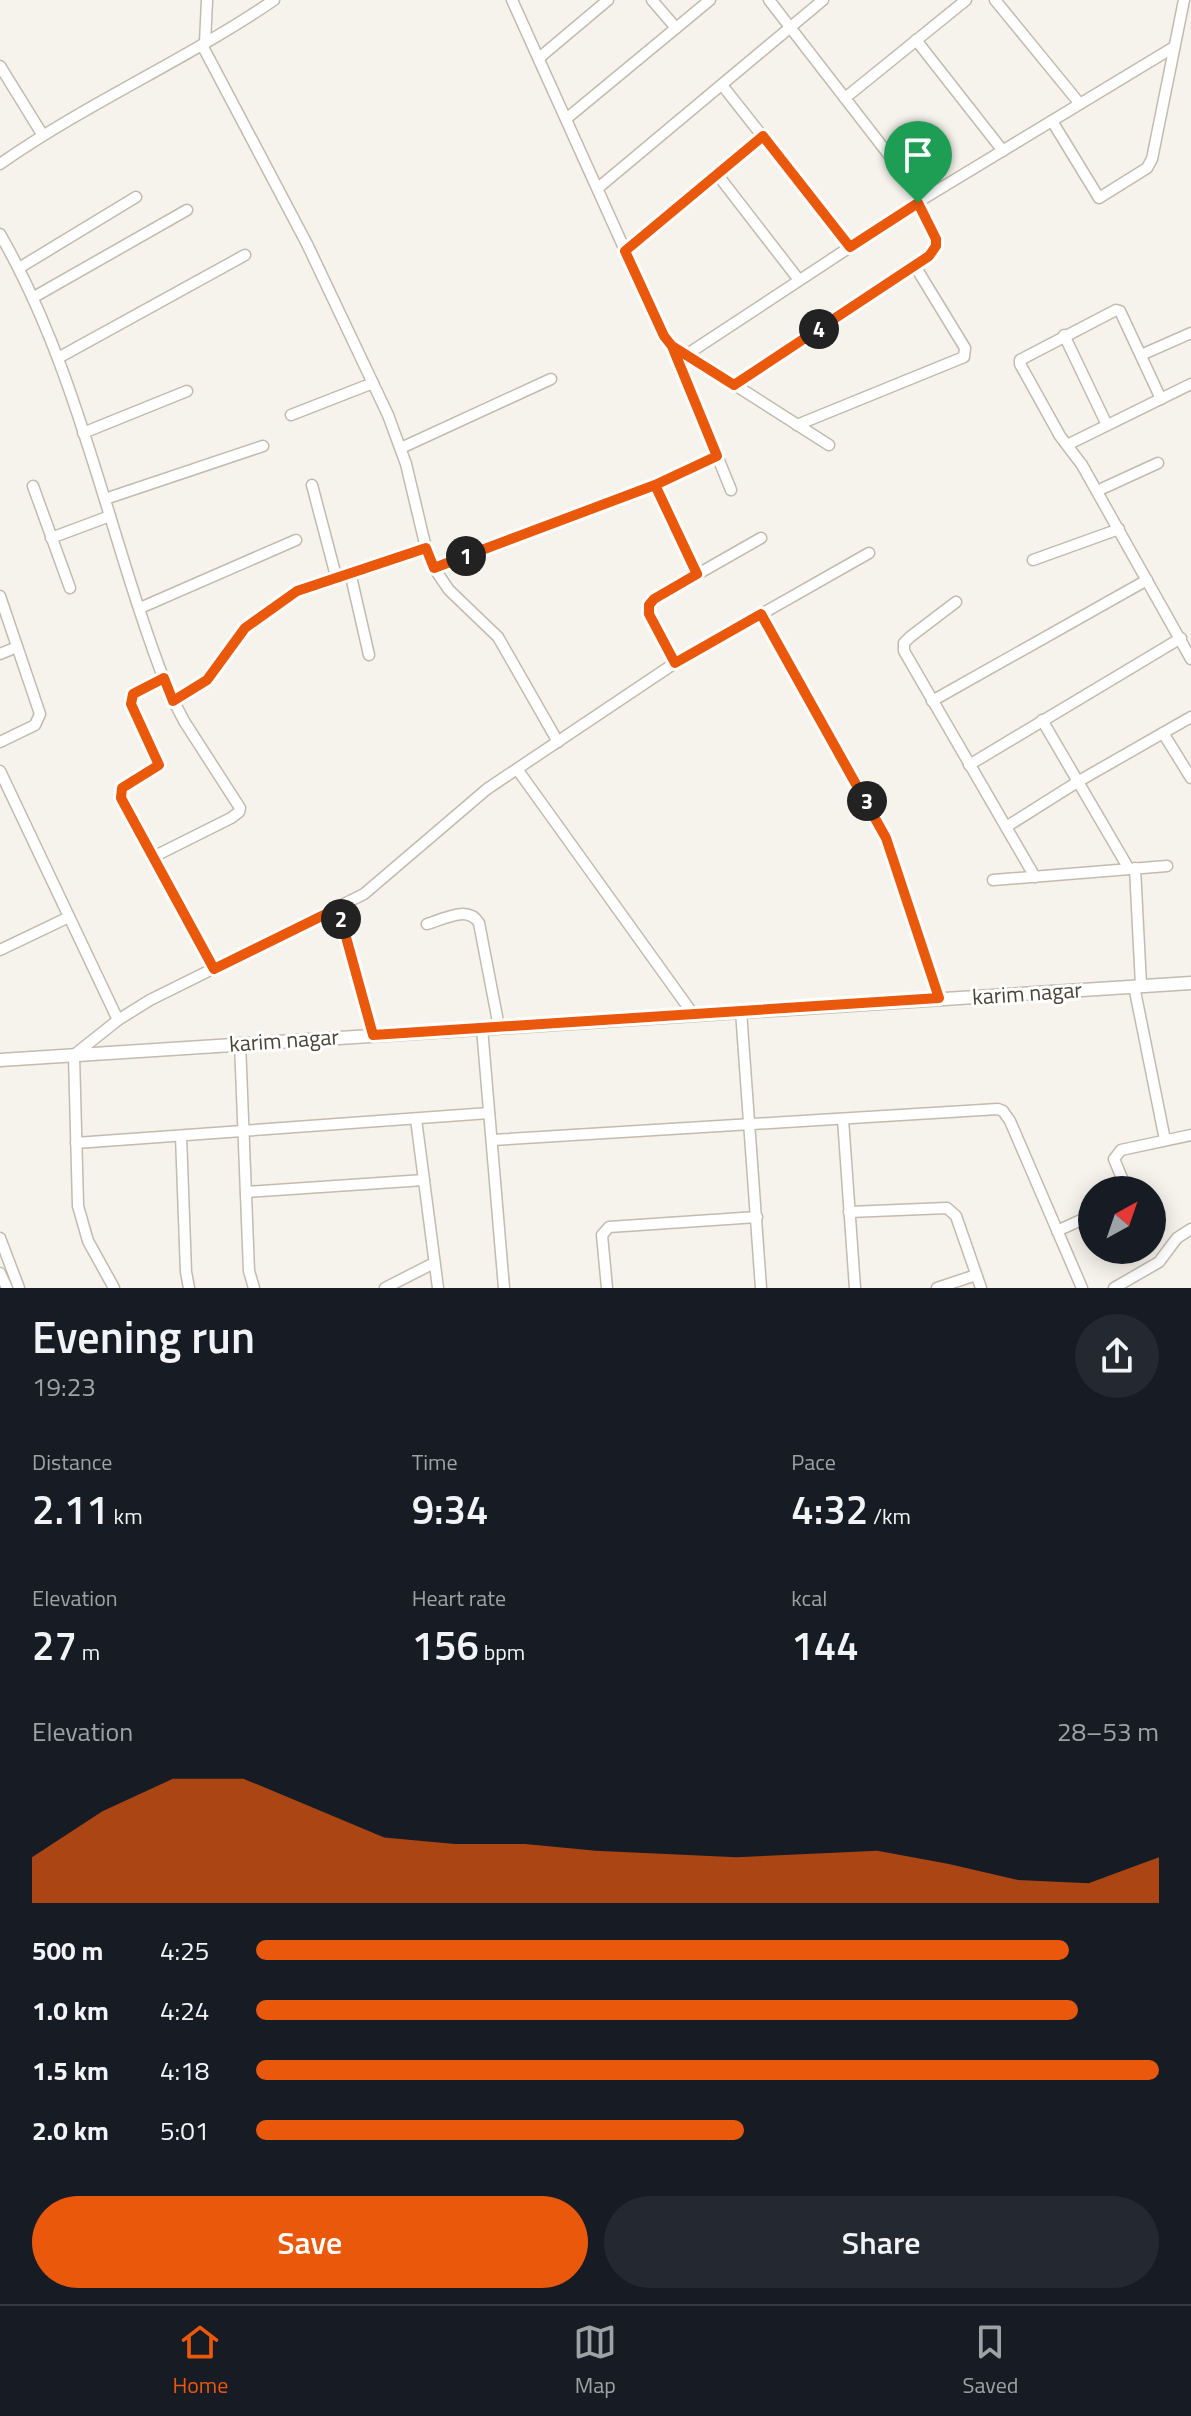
<!DOCTYPE html>
<meta charset="utf-8">
<style>
:root{--surface:#171b24;--page:#242831;--text:#f1f3f6;--muted:#9ea1a6;--line:#363941;--accent:#ea580c}
body{margin:0;font-family:"Titillium Web",sans-serif;background:var(--page);color:var(--text);height:100vh;display:flex;flex-direction:column;font-size:30px;white-space:nowrap}
*{box-sizing:border-box;margin:0}
p{font-size:26px;color:var(--muted)}
.icon{flex:none;width:44px;height:44px;fill:none;stroke:currentColor;stroke-width:2;stroke-linecap:round;stroke-linejoin:round}
.map{position:relative;height:1288px;overflow:hidden}
.drawer{display:flex;flex-direction:column;background:var(--surface);flex:1}
.drawer>*{flex:none}
.needle{width:52px;rotate:40deg}
.controls{position:absolute;left:1078px;top:1176px;display:grid;gap:16px}
.controls a{display:grid;place-items:center;width:88px;height:88px;border-radius:50%;background:var(--surface);box-shadow:0 4px 20px #0003;font-size:40px}
.pin{position:absolute;display:grid;place-items:center;width:68px;height:68px;color:#fff;margin:-82px -34px;border-radius:50% 50% 50% 0;rotate:-45deg;box-shadow:0 0 8px #0007}
.pin .icon{rotate:45deg}
.km{position:absolute;width:40px;height:40px;margin:-20px;border-radius:50%;background:#222;color:#fff;font-size:22px;line-height:40px;text-align:center}
.round{display:grid;place-items:center;flex:none;width:84px;height:84px;border-radius:42px;background:var(--page)}
.overview{display:flex;align-items:center;justify-content:space-between;height:136px;padding:0 32px}
h1{font-size:44px;font-weight:600;line-height:60px}
.metrics{display:grid;grid-template-columns:repeat(3,1fr);gap:12px;height:136px;padding:8px 32px}
.metrics div{display:grid;align-content:center}
.metrics b{font-size:40px;font-weight:600}
.metrics small{font-size:22px;font-weight:400}
.metrics p{font-size:22px}
.chart{height:224px;padding:16px 32px}
.chart p{display:flex;justify-content:space-between}
.chart svg{width:100%;height:144px;margin-top:8px;fill:var(--accent);opacity:.7}
.action{display:flex;gap:16px;margin-top:auto;padding:16px 32px}
.action a{flex:1;height:92px;border-radius:48px;background:var(--accent);color:#fff;font-size:32px;font-weight:600;line-height:92px;text-align:center}
.action a+a{background:var(--page);color:var(--text)}
ul{padding:0 32px;list-style:none;font-size:26px}
li{display:grid;grid-template-columns:128px 96px 1fr;align-items:center;height:60px}
li i{height:20px;border-radius:10px;background:var(--accent)}
.dock{display:flex;justify-content:space-around;align-items:center;height:112px;border-top:2px solid var(--line);background:var(--surface);font-size:22px;color:var(--muted)}
.dock a{display:grid;justify-items:center;gap:4px}
.dock .active{color:var(--accent)}
.map>svg:first-child{display:block}
.lines{fill:none;stroke-linecap:round;stroke-linejoin:round}
.minor-casing{stroke:#c2bbae;stroke-width:13}
.tertiary-casing{stroke:#c2bbae;stroke-width:15}
.minor{stroke:#fff;stroke-width:10}
.tertiary{stroke:#fff;stroke-width:12}
.route-casing{stroke:#fff;stroke-width:16}
.route{stroke:#ea580c;stroke-width:10}
.labels{text-anchor:middle;dominant-baseline:central;stroke-width:6;stroke-linejoin:round;paint-order:stroke}
.street-label{font-size:22px;fill:#4b4439;stroke:#fff}
</style>
<div class="map">
<svg width="1191" height="1288" viewBox="0 0 1191 1288">
<rect width="100%" height="100%" fill="#f6f3ec"/>
<g class="lines">
<!-- minor casing -->
<g class="minor-casing">
<g id="minor">
<path d="M 512,0 L 666,341 L 829,445"/>
<path d="M 652,0 L 676,28"/>
<path d="M 769,0 L 923,199"/>
<path d="M 995,0 L 1080,104"/>
<path d="M 916,40 L 1003,151"/>
<path d="M 205,43 L 207,0"/>
<path d="M 202,45 L 307,244 L 388,415 L 406,464 L 426,548 L 434,568 L 449,590 L 498,637 L 558,742"/>
<path d="M 539,58 L 608,0"/>
<path d="M 0,66 L 42,134"/>
<path d="M 722,85 L 850,247"/>
<path d="M 845,98 L 966,0"/>
<path d="M 566,119 L 710,0"/>
<path d="M 1052,121 L 1099,198 L 1147,168 L 1152,159 L 1184,0"/>
<path d="M 0,164 C 87,103 186,60 274,0"/>
<path d="M 717,174 L 799,280"/>
<path d="M 598,188 L 823,0"/>
<path d="M 0,234 C 81,375 109,540 168,690 L 184,721 L 240,808 L 239,812 L 231,818 L 153,857"/>
<path d="M 625,251 L 763,136"/>
<path d="M 19,268 L 136,197"/>
<path d="M 34,297 L 187,210"/>
<path d="M 1064,335 L 1107,425"/>
<path d="M 673,347 L 731,490"/>
<path d="M 686,355 L 923,199 L 1174,47"/>
<path d="M 1141,355 L 1191,333"/>
<path d="M 58,358 L 245,255"/>
<path d="M 734,385 L 929,256 L 936,246 L 936,239 L 918,203"/>
<path d="M 1161,399 L 1120,311 L 1116,310 L 1020,360 L 1020,364 L 1060,436 L 1082,465 L 1191,659"/>
<path d="M 291,415 L 373,383"/>
<path d="M 797,425 L 964,357 L 965,348 L 915,266"/>
<path d="M 83,433 L 187,391"/>
<path d="M 1067,445 L 1191,384"/>
<path d="M 401,448 L 551,379"/>
<path d="M 312,485 L 336,576"/>
<path d="M 655,485 L 697,574"/>
<path d="M 33,486 L 70,588"/>
<path d="M 1097,491 L 1158,463"/>
<path d="M 105,499 L 263,446"/>
<path d="M 51,538 L 110,516"/>
<path d="M 1033,560 L 1119,529"/>
<path d="M 434,568 L 655,485 L 717,456"/>
<path d="M 350,572 L 369,655"/>
<path d="M 0,596 L 40,714 L 35,725 L 0,742"/>
<path d="M 956,602 L 910,637 L 904,643 L 904,651 L 1035,877"/>
<path d="M 140,608 L 296,540"/>
<path d="M 761,614 L 873,811 L 886,838 L 939,998"/>
<path d="M 0,654 L 17,647"/>
<path d="M 675,663 L 649,614 L 649,605 L 654,599 L 761,538"/>
<path d="M 164,678 L 136,691 L 130,701 L 159,765 L 124,786 L 120,795 L 214,969"/>
<path d="M 173,701 L 207,680 L 245,628 L 297,591 L 426,548"/>
<path d="M 932,701 L 1147,580"/>
<path d="M 1042,720 L 1129,869"/>
<path d="M 1163,733 L 1191,778"/>
<path d="M 969,765 L 1181,638"/>
<path d="M 517,769 L 693,1014"/>
<path d="M 0,771 L 118,1020"/>
<path d="M 1006,827 L 1079,781 L 1191,717"/>
<path d="M 1135,868 L 1141,985"/>
<path d="M 993,880 L 1167,866"/>
<path d="M 338,908 L 373,1035"/>
<path d="M 427,924 C 444,919 468,905 479,923 L 499,1027"/>
<path d="M 0,950 L 69,917"/>
<path d="M 1134,986 L 1165,1140"/>
<path d="M 741,1011 L 761,1288"/>
<path d="M 482,1028 L 504,1288"/>
<path d="M 240,1043 L 249,1271 L 254,1288"/>
<path d="M 416,1119 L 438,1288"/>
<path d="M 843,1119 L 855,1288"/>
<path d="M 181,1136 L 186,1272 L 189,1288"/>
<path d="M 492,1140 L 998,1109 L 1003,1111 L 1010,1121 L 1082,1288"/>
<path d="M 76,1143 L 489,1113"/>
<path d="M 1127,1190 L 1114,1159 L 1121,1150 L 1191,1135"/>
<path d="M 246,1192 L 424,1180"/>
<path d="M 849,1212 L 947,1208 L 956,1216 L 981,1288"/>
<path d="M 1057,1231 L 1092,1215"/>
<path d="M 0,1238 L 19,1288"/>
<path d="M 0,1273 L 7,1288"/>
<path d="M 114,1288 L 88,1241 L 78,1206 L 74,1055 L 118,1020 L 150,1000 L 364,894 L 487,789 L 675,663 L 869,553"/>
<path d="M 385,1288 L 434,1263"/>
<path d="M 607,1288 L 602,1235 L 609,1227 L 757,1217"/>
<path d="M 937,1288 L 976,1275"/>
<path d="M 1114,1288 L 1159,1262 L 1177,1238 L 1191,1229"/>
</g>
</g>
<!-- tertiary casing -->
<g class="tertiary-casing">
<path id="tertiary" d="M 0,1060 L 1191,983"/>
</g>
<!-- minor -->
<use href="#minor" class="minor"/>
<!-- tertiary -->
<use href="#tertiary" class="tertiary"/>
</g>
<g class="lines">
<!-- route casing -->
<g class="route-casing">
<path id="route" d="M 918,203 L 850,247 L 763,136 L 625,251 L 664,336 L 672,346 L 717,456 L 655,485 L 434,568 L 426,548 L 297,591 L 245,628 L 207,680 L 173,701 L 164,678 L 133,694 L 131,704 L 159,765 L 122,788 L 121,798 L 214,969 L 338,908 L 373,1035 L 939,998 L 886,838 L 761,614 L 675,663 L 649,614 L 649,605 L 654,599 L 697,574 L 655,485 L 717,456 L 672,346 L 734,385 L 929,256 L 936,246 L 936,239 L 918,203"/>
</g>
<!-- route -->
<use href="#route" class="route"/>
</g>
<g class="labels">
<!-- street labels -->
<g class="street-label">
<text transform="translate(1027 993) rotate(-4)">karim nagar</text>
<text transform="translate(284 1040) rotate(-4)">karim nagar</text>
</g>
</g>
</svg>
<div class="controls">
<a><svg class="needle" viewBox="-14 -14 28 28"><path d="M0-13l5 13h-10z" fill="#e53935"/><path d="M0 13l5-13h-10z" fill="#9ea1a6"/></svg></a>
</div>
<div class="pin" style="left:918px;top:203px;background:#1e9e55"><svg class="icon" aria-label="arrive" viewBox="0 0 24 24"><path d="M6 21V4h12l-3 4 3 4H6"/></svg></div>
<b class="km" style="left:466px;top:556px">1</b>
<b class="km" style="left:341px;top:919px">2</b>
<b class="km" style="left:867px;top:801px">3</b>
<b class="km" style="left:819px;top:329px">4</b>
</div>
<section class="drawer">
<div class="overview"><div><h1>Evening run</h1><p>19:23</p></div><a class="round"><svg class="icon" aria-label="share" viewBox="0 0 24 24"><path d="M12 15V3M7 8l5-5 5 5M5 13v7h14v-7"/></svg></a></div>
<div class="metrics">
<div><p>Distance</p><b>2.11<small> km</small></b></div>
<div><p>Time</p><b>9:34</b></div>
<div><p>Pace</p><b>4:32<small> /km</small></b></div>
</div>
<div class="metrics">
<div><p>Elevation</p><b>27<small> m</small></b></div>
<div><p>Heart rate</p><b>156<small> bpm</small></b></div>
<div><p>kcal</p><b>144</b></div>
</div>
<div class="chart"><p><span>Elevation</span>28–53 m</p>
<svg viewBox="0 0 160 44" preserveAspectRatio="none"><path d="M0 44V30L10 16L20 6L30 6L40 15L50 24L60 26L70 26L80 28L90 29L100 30L110 29L120 28L130 32L140 37L150 38L160 30V44z"/></svg>
</div>
<ul>
<li><b>500 m</b>4:25<i style="width:90%"></i></li>
<li><b>1.0 km</b>4:24<i style="width:91%"></i></li>
<li><b>1.5 km</b>4:18<i style="width:100%"></i></li>
<li><b>2.0 km</b>5:01<i style="width:54%"></i></li>
</ul>
<div class="action"><a>Save</a><a>Share</a></div>
</section>
<nav class="dock">
<a class="active"><svg class="icon" aria-label="home" viewBox="0 0 24 24"><path d="M3 11l9-7 9 7M6 9v11h12V9"/></svg>Home</a>
<a><svg class="icon" aria-label="map" viewBox="0 0 24 24"><path d="M3 6l6-2 6 2 6-2v14l-6 2-6-2-6 2zM9 4v14M15 6v14"/></svg>Map</a>
<a><svg class="icon" aria-label="saved" viewBox="0 0 24 24"><path d="M7 4h10v16l-5-4-5 4z"/></svg>Saved</a>
</nav>
